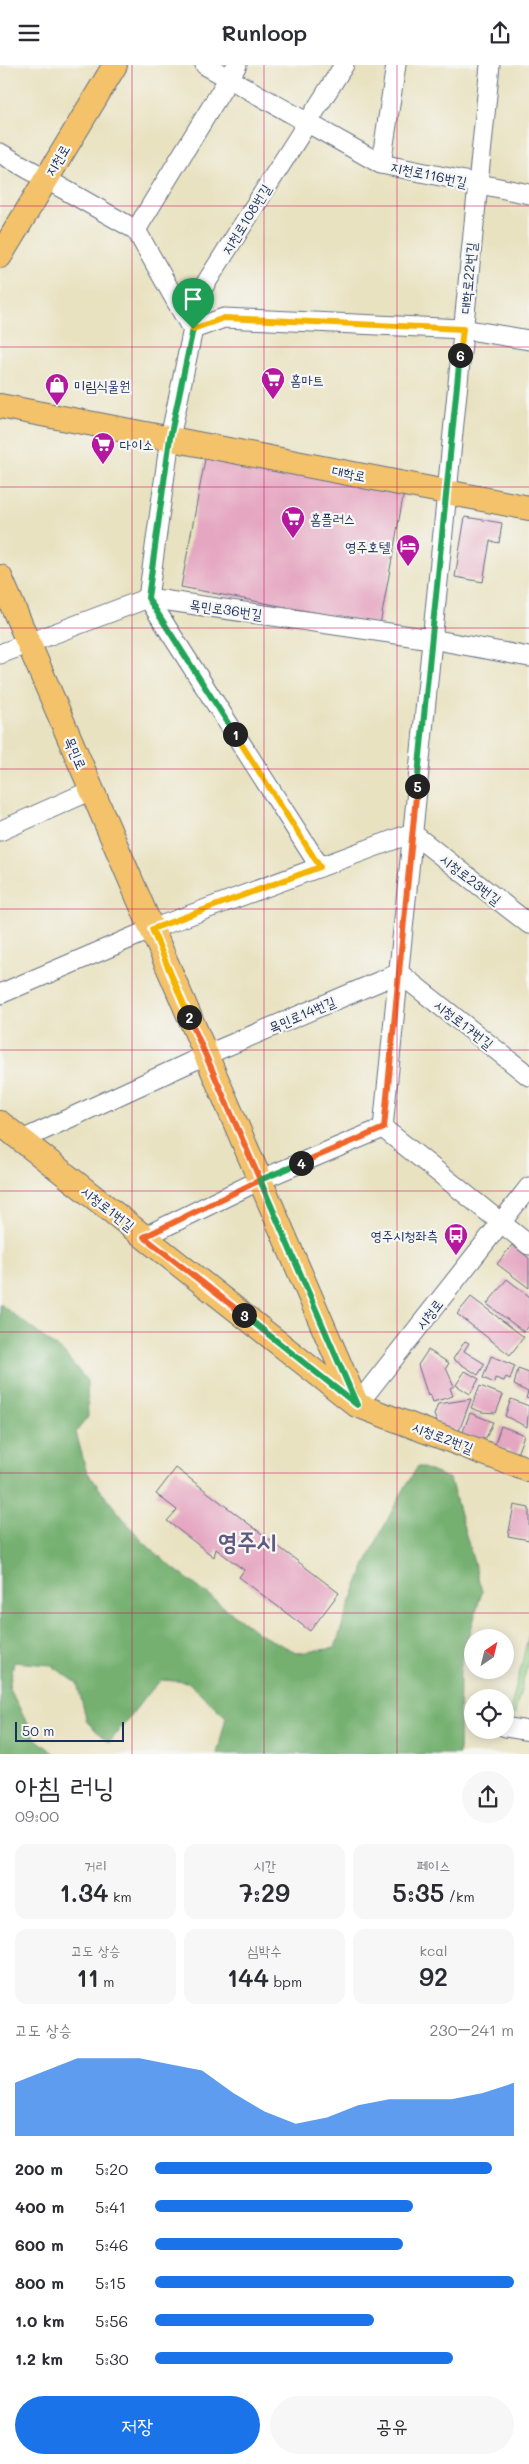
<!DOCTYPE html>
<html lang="ko">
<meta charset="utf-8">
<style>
:root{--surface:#fff;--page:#f7f7f7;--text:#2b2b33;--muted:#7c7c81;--accent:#1a73e8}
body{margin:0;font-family:Mali,"Poor Story",sans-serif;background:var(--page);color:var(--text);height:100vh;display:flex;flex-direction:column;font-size:19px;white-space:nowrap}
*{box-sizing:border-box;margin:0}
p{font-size:16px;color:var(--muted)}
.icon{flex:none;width:28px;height:28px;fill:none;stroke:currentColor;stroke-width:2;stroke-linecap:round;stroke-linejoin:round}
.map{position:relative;height:1689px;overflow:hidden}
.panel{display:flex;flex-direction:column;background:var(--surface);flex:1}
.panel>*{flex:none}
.needle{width:32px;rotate:35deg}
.fabs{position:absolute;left:464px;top:1564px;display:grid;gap:10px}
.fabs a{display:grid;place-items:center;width:50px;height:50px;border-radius:50%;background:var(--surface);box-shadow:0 2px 12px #0003;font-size:25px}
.scale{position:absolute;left:15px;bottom:12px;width:109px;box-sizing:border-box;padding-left:5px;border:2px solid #1b2f5e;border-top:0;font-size:14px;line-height:18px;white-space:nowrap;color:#1b2f5e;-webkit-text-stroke:4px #f6f6f2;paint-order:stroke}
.pin{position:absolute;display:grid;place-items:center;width:42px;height:42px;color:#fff;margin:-51px -21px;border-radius:50% 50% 50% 0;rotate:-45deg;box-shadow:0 0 5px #0007}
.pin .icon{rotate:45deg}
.km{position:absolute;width:25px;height:25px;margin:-12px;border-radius:50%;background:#222;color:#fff;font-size:14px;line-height:25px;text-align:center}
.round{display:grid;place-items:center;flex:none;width:52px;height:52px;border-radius:26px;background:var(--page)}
.summary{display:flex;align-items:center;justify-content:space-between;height:85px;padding:0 15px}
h1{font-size:28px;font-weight:600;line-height:38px}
.stats{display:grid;grid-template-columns:repeat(3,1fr);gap:8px;height:85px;padding:5px 15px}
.stats div{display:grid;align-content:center;border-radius:12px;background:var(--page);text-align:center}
.stats b{font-size:25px;font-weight:600}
.stats small{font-size:14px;font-weight:400}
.stats p{font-size:14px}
.chart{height:140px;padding:10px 15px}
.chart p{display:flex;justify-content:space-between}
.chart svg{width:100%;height:90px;margin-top:5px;fill:var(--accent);opacity:.7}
.action{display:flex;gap:10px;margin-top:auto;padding:10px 15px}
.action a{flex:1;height:58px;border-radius:30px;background:var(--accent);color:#fff;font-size:20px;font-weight:600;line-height:58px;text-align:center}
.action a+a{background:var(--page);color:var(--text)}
ul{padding:0 15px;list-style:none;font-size:16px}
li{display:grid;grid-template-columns:80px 60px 1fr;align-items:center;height:38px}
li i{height:12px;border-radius:6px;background:var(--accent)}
header{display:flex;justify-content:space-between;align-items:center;height:65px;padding:0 15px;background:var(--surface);font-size:22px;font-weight:600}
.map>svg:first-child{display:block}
.green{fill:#92cd81;stroke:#567e70}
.forest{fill:#75b06f;stroke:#487066}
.building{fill:#e5a6c1}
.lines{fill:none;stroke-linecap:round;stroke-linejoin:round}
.minor-casing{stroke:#636e81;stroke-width:21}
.major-casing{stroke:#636e81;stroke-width:26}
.minor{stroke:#fff;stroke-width:19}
.major{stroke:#f3c26a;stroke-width:24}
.split-1-casing{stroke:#fff;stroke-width:10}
.split-2-casing{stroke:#fff;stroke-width:10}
.split-3-casing{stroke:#fff;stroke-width:10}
.split-4-casing{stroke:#fff;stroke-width:10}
.split-5-casing{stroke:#fff;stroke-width:10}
.split-6-casing{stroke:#fff;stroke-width:10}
.split-7-casing{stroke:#fff;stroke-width:10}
.split-1{stroke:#22a559;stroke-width:6}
.split-2{stroke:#f5b400;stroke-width:6}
.split-3{stroke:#f0652b;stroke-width:6}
.split-4{stroke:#22a559;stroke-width:6}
.split-5{stroke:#f0652b;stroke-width:6}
.split-6{stroke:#22a559;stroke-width:6}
.split-7{stroke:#f5b400;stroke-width:6}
.grid{fill:none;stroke:#c2185b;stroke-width:1;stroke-opacity:0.55}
.labels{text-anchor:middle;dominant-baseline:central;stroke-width:4.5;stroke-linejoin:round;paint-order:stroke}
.street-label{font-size:14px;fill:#1b2f5e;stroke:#f6f6f2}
.poi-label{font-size:14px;fill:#1b2f5e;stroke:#f6f6f2;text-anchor:start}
.town-label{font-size:24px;font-weight:bold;fill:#625981;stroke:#f6f6f2}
</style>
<header><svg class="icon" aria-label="menu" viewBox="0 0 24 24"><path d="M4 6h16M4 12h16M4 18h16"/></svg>Runloop<svg class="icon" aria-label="share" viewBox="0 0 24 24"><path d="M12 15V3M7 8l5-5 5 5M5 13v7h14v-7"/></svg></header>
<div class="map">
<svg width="529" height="1689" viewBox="0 0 529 1689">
<rect width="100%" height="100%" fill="#f6f6f2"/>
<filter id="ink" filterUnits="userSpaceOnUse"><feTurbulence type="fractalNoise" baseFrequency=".02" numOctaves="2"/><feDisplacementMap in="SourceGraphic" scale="10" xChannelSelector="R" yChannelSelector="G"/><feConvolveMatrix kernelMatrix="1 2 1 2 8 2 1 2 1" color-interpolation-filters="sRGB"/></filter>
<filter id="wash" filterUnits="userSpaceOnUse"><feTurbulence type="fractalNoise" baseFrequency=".0096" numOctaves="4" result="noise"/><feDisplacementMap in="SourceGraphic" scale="20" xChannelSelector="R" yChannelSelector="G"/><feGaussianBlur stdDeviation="1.12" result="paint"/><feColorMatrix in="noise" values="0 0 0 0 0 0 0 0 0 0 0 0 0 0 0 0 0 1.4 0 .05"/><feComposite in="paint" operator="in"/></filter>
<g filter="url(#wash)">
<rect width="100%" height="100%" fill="#e9e2c1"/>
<!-- green -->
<path class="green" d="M 529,1569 L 529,1594 L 512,1659 L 507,1658 Z"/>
<!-- forest -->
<path class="forest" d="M 0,1239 L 64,1288 L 87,1316 L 88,1352 L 76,1367 L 86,1405 L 104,1430 L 142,1476 L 168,1499 L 259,1569 L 298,1588 L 335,1583 C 354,1520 383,1457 418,1401 L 450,1414 L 482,1526 L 460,1604 L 459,1689 L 217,1689 L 226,1652 L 188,1617 L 161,1615 L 146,1631 L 109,1678 L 87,1657 L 77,1618 L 51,1600 L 14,1597 L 9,1623 L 36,1674 L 55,1689 L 0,1689 Z"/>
<g id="blocks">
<!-- building -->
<g class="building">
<path d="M 206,389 L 404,427 L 380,560 L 181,522 Z"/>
<path d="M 465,452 L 502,458 L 499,478 L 490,476 L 483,517 L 455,512 Z"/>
<path d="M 512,1180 L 529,1193 L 529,1223 L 497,1199 Z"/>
<path d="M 507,1214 L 529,1231 L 529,1261 L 524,1267 L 487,1239 Z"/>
<path d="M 471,1232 L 524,1272 L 510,1290 L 457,1249 Z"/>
<path d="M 465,1276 L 469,1278 L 464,1286 L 485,1299 L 478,1310 L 453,1294 Z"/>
<path d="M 428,1285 L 449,1298 L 446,1303 L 454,1321 L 450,1323 L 453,1331 L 433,1337 L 430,1329 L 428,1331 L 418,1300 Z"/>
<path d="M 491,1291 L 515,1301 L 510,1314 L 506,1312 L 504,1316 L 495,1313 L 494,1318 L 483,1313 Z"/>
<path d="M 518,1304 L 529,1308 L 529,1334 L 526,1333 L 528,1327 L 514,1320 Z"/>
<path d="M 465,1306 L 479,1314 L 470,1329 L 456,1320 Z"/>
<path d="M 480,1321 L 503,1330 L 496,1348 L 482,1347 L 471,1343 Z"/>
<path d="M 471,1334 L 459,1366 L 453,1364 L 452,1366 L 439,1362 L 434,1350 L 438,1339 Z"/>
<path d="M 511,1334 L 529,1341 L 527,1362 L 505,1351 Z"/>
<path d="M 470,1348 L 493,1357 L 486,1373 L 461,1372 Z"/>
<path d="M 501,1361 L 524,1370 L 517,1389 L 494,1381 Z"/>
<path d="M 176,1403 L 339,1528 L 310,1566 L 239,1512 L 244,1505 L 216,1484 L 214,1492 L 167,1456 L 177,1445 L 156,1429 Z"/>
<path d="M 514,1440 L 529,1443 L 529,1475 L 508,1471 Z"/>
</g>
</g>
</g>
<g filter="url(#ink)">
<use href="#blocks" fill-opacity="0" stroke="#636e81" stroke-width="1"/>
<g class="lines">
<!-- minor casing -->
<g class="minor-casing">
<g id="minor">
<path d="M 205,0 L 381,99 L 529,129"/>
<path d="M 0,88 L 136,165 L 189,259"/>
<path d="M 381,99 L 396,0"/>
<path d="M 136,165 L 237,0"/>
<path d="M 185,251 L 344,0"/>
<path d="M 193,264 L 170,373 L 148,533 L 320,802"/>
<path d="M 193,264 L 224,253 L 463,264 L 529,275"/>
<path d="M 0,589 L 148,533 L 431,574 L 529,592"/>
<path d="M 0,766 L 92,725"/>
<path d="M 0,929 L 152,864 L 412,768 L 529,859"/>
<path d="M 383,1063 L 490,0"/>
<path d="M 383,1063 L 529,1180"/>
<path d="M 22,1075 L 206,990 L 399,908 L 529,1011"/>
<path d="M 144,1172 L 260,1115 L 383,1063"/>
<path d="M 357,1340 L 529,1122"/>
<path d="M 505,1662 L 529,1666"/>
</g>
</g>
<!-- major casing -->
<g class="major-casing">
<g id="major">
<path d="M 0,191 L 115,0"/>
<path d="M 0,341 L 529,443"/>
<path d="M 0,512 L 357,1340"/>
<path d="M 0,1058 L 357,1340 L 529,1405"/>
</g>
</g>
<!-- minor -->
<use href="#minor" class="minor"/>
<!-- major -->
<use href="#major" class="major"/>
</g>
</g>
<g class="lines" filter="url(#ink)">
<!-- split-1 casing -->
<g class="split-1-casing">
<path id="split-1" d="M 193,264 L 170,373 L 148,533 L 235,669"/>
</g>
<!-- split-2 casing -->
<g class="split-2-casing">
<path id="split-2" d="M 189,952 L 152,864 L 320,802 L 235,669"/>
</g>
<!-- split-3 casing -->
<g class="split-3-casing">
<path id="split-3" d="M 189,952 L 260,1115 L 144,1172 L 244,1250"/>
</g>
<!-- split-4 casing -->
<g class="split-4-casing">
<path id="split-4" d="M 244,1250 L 357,1340 L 260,1115 L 301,1098"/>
</g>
<!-- split-5 casing -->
<g class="split-5-casing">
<path id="split-5" d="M 301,1098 L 384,1063 L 417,721"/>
</g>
<!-- split-6 casing -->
<g class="split-6-casing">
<path id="split-6" d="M 417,721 L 460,290"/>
</g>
<!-- split-7 casing -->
<g class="split-7-casing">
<path id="split-7" d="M 193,264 L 224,253 L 463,264 L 460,290"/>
</g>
<!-- split-1 -->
<use href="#split-1" class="split-1"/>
<!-- split-2 -->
<use href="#split-2" class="split-2"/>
<!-- split-3 -->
<use href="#split-3" class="split-3"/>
<!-- split-4 -->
<use href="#split-4" class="split-4"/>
<!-- split-5 -->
<use href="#split-5" class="split-5"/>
<!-- split-6 -->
<use href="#split-6" class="split-6"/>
<!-- split-7 -->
<use href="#split-7" class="split-7"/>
</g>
<!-- grid -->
<path class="grid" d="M 132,0 L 132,1689M 264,0 L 264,1689M 397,0 L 397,1689M 0,141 L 529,141M 0,282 L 529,282M 0,422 L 529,422M 0,563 L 529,563M 0,704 L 529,704M 0,844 L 529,844M 0,985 L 529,985M 0,1126 L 529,1126M 0,1267 L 529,1267M 0,1408 L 529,1408M 0,1548 L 529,1548"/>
<!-- icons -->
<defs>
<g id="supermarket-pin" transform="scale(1.25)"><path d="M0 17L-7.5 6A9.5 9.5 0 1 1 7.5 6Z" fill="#b5179e" stroke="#f6f6f2"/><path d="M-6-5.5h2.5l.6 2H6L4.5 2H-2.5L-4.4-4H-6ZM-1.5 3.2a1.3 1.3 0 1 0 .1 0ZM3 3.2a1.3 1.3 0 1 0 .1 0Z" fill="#fff"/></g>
<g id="shop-pin" transform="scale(1.25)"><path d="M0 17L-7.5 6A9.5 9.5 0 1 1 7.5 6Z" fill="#b5179e" stroke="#f6f6f2"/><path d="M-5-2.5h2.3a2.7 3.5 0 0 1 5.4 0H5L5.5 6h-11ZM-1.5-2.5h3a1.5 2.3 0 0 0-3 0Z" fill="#fff"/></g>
<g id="hotel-pin" transform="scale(1.25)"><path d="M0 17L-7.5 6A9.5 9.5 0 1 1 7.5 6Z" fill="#b5179e" stroke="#f6f6f2"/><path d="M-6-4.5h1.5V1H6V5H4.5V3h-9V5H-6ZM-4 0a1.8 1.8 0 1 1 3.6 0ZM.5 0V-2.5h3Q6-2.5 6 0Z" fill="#fff"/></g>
<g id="bus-pin" transform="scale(1.25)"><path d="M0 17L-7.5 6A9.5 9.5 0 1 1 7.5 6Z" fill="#b5179e" stroke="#f6f6f2"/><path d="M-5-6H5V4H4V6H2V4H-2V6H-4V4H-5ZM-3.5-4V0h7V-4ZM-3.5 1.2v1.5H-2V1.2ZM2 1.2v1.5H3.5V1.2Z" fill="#fff"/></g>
</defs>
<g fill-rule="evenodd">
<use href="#supermarket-pin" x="273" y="314"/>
<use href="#shop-pin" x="57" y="320"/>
<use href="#supermarket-pin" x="103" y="379"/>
<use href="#supermarket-pin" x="293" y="453"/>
<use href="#hotel-pin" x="408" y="481"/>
<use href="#bus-pin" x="456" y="1170"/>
</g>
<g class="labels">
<!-- street labels -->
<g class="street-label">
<text transform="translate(57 95) rotate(-59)">지천로</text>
<text transform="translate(429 109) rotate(12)">지천로116번길</text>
<text transform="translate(246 154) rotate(-58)">지천로108번길</text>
<text transform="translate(468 213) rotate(-85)">대학로22번길</text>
<text transform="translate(349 408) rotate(11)">대학로</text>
<text transform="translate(226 544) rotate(8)">목민로36번길</text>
<text transform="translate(76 688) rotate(67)">목민로</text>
<text transform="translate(471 814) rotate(38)">시청로23번길</text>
<text transform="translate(302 949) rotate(-23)">목민로14번길</text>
<text transform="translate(464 959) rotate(38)">시청로17번길</text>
<text transform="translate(108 1143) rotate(38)">시청로1번길</text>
<text transform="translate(429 1249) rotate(-52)">시청로</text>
<text transform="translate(443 1372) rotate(21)">시청로2번길</text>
</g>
<!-- poi labels -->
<g class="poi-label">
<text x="290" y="314">홈마트</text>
<text x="74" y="320">미림식물원</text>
<text x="120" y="379">다이소</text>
<text x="310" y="453">홈플러스</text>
<text x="390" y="481" text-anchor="end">영주호텔</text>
<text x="438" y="1170" text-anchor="end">영주시청좌측</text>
</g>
<!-- town labels -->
<g class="town-label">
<text x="247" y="1475">영주시</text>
</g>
</g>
</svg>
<div class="fabs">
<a><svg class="needle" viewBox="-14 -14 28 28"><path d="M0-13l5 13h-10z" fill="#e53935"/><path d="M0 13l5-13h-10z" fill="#7c7c81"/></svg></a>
<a><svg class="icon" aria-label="locate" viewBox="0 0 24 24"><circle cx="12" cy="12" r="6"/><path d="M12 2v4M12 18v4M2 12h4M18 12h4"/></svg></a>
</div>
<div class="scale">50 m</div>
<div class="pin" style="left:193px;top:264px;background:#1e9e55"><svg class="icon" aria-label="arrive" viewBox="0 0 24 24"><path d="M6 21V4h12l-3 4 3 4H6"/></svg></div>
<b class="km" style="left:235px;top:669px">1</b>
<b class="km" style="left:189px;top:952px">2</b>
<b class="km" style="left:244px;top:1250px">3</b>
<b class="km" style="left:301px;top:1098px">4</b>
<b class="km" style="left:417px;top:721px">5</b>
<b class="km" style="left:460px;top:290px">6</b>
</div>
<section class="panel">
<div class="summary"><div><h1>아침 러닝</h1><p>09:00</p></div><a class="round"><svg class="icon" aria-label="share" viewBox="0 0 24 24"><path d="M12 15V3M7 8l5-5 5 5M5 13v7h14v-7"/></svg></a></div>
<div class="stats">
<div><p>거리</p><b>1.34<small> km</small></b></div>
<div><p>시간</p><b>7:29</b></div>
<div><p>페이스</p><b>5:35<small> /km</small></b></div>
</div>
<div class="stats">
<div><p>고도 상승</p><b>11<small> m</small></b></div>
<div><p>심박수</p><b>144<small> bpm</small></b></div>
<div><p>kcal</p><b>92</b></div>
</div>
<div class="chart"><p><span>고도 상승</span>230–241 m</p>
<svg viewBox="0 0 160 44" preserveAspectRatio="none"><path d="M0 44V18L10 12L20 6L30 6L40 6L50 9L60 12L70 23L80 32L90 38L100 35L110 29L120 26L130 26L140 26L150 23L160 18V44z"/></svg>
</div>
<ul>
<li><b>200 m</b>5:20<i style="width:94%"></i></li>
<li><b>400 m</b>5:41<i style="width:72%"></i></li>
<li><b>600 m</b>5:46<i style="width:69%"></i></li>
<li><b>800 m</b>5:15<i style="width:100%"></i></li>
<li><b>1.0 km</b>5:56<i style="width:61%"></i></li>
<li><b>1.2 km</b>5:30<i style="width:83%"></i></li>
</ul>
<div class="action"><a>저장</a><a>공유</a></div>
</section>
